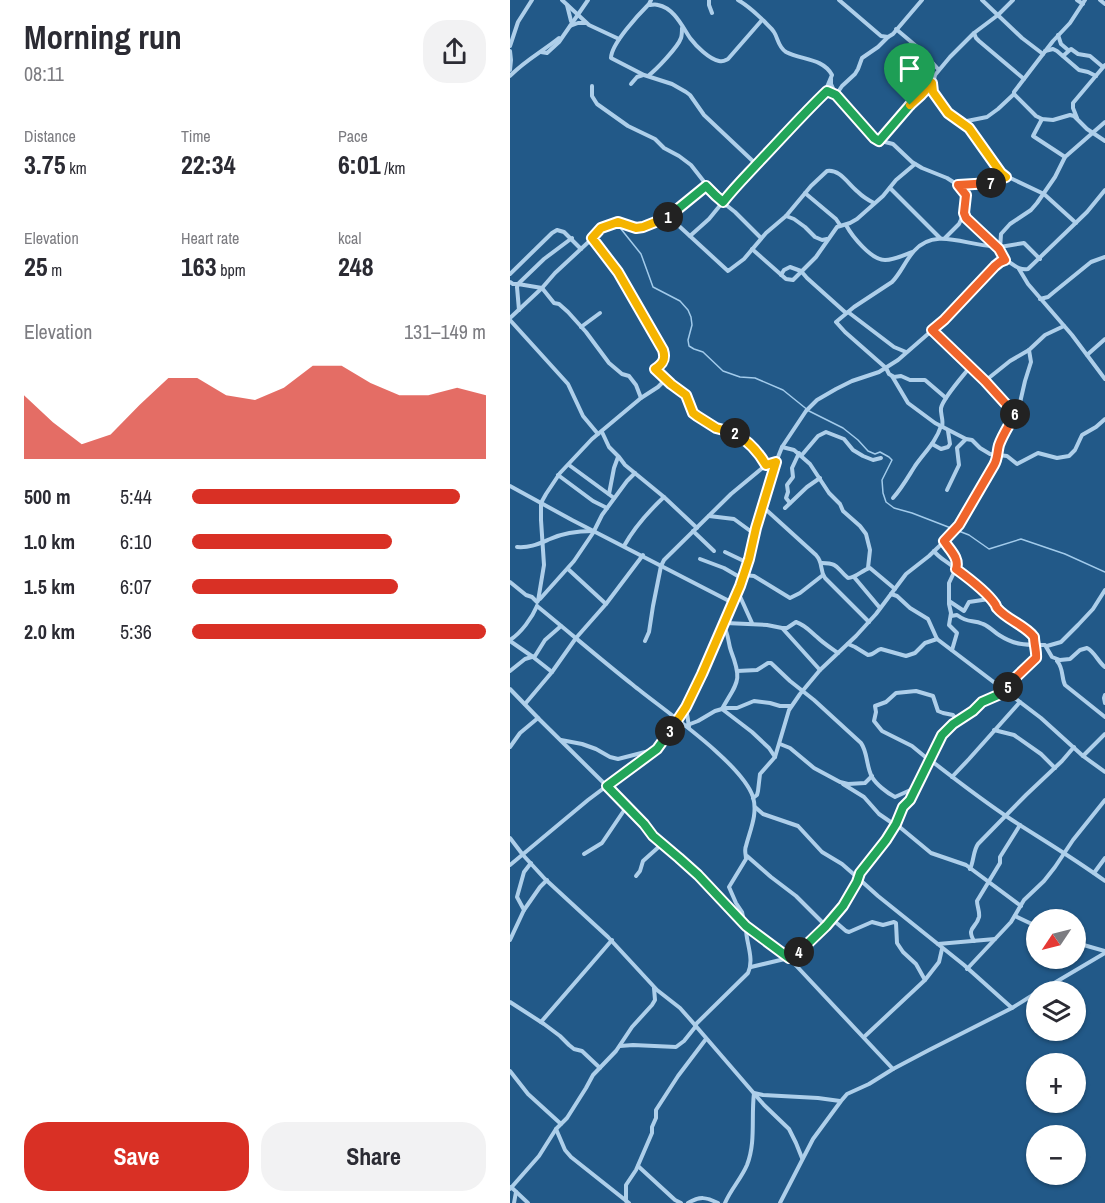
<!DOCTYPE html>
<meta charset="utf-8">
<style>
:root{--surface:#fff;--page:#f2f2f3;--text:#2b2b33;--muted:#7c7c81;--accent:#d93025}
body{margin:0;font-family:"Archivo Narrow",sans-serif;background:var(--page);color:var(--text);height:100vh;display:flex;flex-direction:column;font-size:22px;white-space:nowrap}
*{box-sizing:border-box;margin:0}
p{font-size:20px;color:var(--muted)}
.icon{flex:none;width:33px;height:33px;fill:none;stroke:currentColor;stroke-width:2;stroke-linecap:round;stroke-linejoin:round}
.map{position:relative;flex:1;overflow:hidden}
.side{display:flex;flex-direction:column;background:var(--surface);width:510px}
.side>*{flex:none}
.needle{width:39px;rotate:235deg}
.controls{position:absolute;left:516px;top:909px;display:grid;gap:12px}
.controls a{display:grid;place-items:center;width:60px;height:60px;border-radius:50%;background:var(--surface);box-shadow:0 2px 4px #0004;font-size:30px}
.pin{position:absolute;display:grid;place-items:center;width:51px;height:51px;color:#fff;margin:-62px -26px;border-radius:50% 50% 50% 0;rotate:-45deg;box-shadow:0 0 6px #0007}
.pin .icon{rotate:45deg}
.km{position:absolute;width:30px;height:30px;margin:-15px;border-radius:50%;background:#222;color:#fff;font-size:16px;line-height:30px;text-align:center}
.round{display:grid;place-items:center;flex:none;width:63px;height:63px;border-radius:24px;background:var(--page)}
.head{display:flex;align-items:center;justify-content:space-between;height:102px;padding:0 24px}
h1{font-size:33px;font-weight:800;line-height:45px}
.metrics{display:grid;grid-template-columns:repeat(3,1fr);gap:9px;height:102px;padding:6px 24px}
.metrics div{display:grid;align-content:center}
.metrics b{font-size:26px;font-weight:800}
.metrics small{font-size:16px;font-weight:400}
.metrics p{font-size:16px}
.chart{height:168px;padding:12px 24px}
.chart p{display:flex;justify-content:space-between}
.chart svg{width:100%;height:108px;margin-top:6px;fill:var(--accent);opacity:.7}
.primary-button{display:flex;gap:12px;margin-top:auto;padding:12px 24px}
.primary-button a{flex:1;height:69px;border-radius:24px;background:var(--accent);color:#fff;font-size:24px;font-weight:800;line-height:69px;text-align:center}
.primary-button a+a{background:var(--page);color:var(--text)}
ul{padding:0 24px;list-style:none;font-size:20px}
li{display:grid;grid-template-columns:96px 72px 1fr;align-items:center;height:45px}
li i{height:15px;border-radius:8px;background:var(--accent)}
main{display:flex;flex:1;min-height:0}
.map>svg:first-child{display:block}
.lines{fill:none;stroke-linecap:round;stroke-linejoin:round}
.stream{stroke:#a2cbeb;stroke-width:1.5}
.street{stroke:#aecfea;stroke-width:4}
.split-1-casing{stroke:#fff;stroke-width:12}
.split-2-casing{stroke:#fff;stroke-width:12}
.split-3-casing{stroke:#fff;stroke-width:12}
.split-4-casing{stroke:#fff;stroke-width:12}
.split-5-casing{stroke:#fff;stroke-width:12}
.split-6-casing{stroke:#fff;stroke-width:12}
.split-7-casing{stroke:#fff;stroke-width:12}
.split-8-casing{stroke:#fff;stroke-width:12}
.split-1{stroke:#22a559;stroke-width:8}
.split-2{stroke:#f5b400;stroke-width:8}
.split-3{stroke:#f5b400;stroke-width:8}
.split-4{stroke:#22a559;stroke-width:8}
.split-5{stroke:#22a559;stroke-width:8}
.split-6{stroke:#f0652b;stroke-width:8}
.split-7{stroke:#f0652b;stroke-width:8}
.split-8{stroke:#f5b400;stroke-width:8}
</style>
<main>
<section class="side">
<div class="head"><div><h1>Morning run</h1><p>08:11</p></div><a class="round"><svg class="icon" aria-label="share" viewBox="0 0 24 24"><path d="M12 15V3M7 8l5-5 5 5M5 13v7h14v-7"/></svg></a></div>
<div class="metrics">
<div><p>Distance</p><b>3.75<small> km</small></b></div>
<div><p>Time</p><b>22:34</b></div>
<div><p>Pace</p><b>6:01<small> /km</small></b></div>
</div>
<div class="metrics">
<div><p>Elevation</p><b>25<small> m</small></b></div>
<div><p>Heart rate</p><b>163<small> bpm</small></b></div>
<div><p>kcal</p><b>248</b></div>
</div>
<div class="chart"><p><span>Elevation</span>131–149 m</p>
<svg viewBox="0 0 160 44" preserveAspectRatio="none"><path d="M0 44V18L10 29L20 38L30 34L40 22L50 11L60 11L70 18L80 20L90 15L100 6L110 6L120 13L130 18L140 18L150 15L160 18V44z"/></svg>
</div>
<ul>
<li><b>500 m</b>5:44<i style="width:91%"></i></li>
<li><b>1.0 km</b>6:10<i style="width:68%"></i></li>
<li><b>1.5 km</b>6:07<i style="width:70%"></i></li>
<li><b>2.0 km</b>5:36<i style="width:100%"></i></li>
</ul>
<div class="primary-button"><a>Save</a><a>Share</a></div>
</section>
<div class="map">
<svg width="595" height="1203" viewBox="0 0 595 1203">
<rect width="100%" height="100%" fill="#225988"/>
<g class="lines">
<!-- stream -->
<path class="stream" d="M 107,224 L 131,254 L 143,287 L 170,301 L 178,310 L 181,317 L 182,325 L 178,340 L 179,346 L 184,349 L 193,352 L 213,371 L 230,377 L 245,378 L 273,390 L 299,411 L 333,428 L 348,440 L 358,451 L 365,454 L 370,452 L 379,457 L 382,460 L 372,480 L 373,493 L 376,502 L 384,508 L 402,513 L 459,535 L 479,549 L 511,539 L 555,554 L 595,572"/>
<!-- street -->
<g class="street">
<path d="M 52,0 L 79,25 L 109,39"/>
<path d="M 141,0 L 139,4 C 129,14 101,44 101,58 L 134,75 L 162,84 L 176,92 L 180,95 L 194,115 L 247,165"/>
<path d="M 199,0 L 199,5 L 202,13"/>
<path d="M 228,0 C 240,7 244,12 254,21 C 257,25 261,27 264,32 C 268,38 268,47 276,52 C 291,60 313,58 322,75 L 317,87 L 317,91 L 326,95 L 367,140 L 383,144 L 402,162 L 412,168 L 437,178 L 448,185 L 456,195 L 457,199 L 454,213 L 456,218 L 489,250 L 496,260"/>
<path d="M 329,0 L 371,36 L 378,37 L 383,34 L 412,0"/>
<path d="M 472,0 L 512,38 L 533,54"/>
<path d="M 503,0 L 488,15 L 464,33 L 440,57 L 425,75 L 422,88 L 424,94 L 433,105 L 438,113 L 446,120 L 452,122 L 477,117 L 488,109 L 504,94"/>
<path d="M 567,0 L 573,4"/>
<path d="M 575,0 L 560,23 L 543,41 L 504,92 L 504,94 L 526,116 L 532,119 L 543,120 L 560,115 L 564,116 L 577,129 L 595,141"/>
<path d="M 590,0 L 595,4"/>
<path d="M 57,5 L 61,21"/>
<path d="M 139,5 C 142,5 145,4 148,5 C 164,8 172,26 180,38 C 186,46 199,59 209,61 C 214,62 214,61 218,59 L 252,20"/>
<path d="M 60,26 L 68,23 L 76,23"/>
<path d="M 386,29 L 412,51 L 428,69"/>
<path d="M 464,33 L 466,38 L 469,41 L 514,79"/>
<path d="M 548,35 L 551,44 L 558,50"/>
<path d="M 0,46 L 8,22 L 22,0"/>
<path d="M 0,51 L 1,60 L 0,70"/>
<path d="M 535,51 L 543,49 L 547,51 L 569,70 L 578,72 L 586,76"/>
<path d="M 31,52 L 37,53 L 49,42 L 78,0"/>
<path d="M 553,56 L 561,49 L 568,54 L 580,56 L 593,67"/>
<path d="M 0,76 C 14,61 33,51 49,38"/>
<path d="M 138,76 C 146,70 168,47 171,38 C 172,35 172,31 172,28"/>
<path d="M 321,79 L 321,84 L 326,95"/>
<path d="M 121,84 L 127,77 L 133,75"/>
<path d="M 82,86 L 82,96 L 87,104 L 118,126 L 145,139 L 154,148 L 169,156 L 181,165 L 206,197 L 225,212 L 251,238"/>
<path d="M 326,95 L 332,86 L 345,74 L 348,69 L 352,58 L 368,47 L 378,37"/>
<path d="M 567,118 L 563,108 L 563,103 L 595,65"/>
<path d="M 532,119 L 523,136 L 555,157"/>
<path d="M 453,123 L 463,133 L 494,175 L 534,194 L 566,223"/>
<path d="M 369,141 L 396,110 L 421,84"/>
<path d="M 448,185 L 471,184 L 485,182 L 495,178"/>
<path d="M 380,188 L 430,238"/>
<path d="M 295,193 L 326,219 L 330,225"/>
<path d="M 276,216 L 284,219 L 295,227 L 305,237 L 312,240 L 317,239"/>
<path d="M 155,219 L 162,220 L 169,226 L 218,271 L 234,259 L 256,233 L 276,216 L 301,186 L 317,171 C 330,169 338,184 348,192 C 353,197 358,200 364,203"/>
<path d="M 336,225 C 342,236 361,260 375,260 C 384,260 394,255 402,252"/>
<path d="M 180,236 L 199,219 L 230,181 L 242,170 L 289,118 L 317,91"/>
<path d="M 83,238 L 108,272 L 153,350 C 156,359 153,364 145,369 L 161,385 L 175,395 L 183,413 L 187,416 L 198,424 L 224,433 L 235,439 L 251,456 L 256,465"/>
<path d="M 435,238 L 449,224 L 454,213"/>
<path d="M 490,247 L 514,243 L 530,259"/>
<path d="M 242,249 L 276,279 L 283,280 L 306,257 L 327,227 L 340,223 L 347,219 L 373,196 L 386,180 L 405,164"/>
<path d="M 490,249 L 491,234 L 500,224 L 521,210 L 527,203 L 545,177 L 555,157 L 595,122"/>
<path d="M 509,269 L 518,284 L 562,335 L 595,379"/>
<path d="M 0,274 L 42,233 L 47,230 L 54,232 L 71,249"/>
<path d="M 271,275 L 274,270 L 280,267 L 291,271 L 297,278 L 336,313"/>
<path d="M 0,282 L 3,284 L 8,284 L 34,259 L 62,238"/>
<path d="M 530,299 L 538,297 L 544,292 L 581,262 L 595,257"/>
<path d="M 9,310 L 7,287 L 8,284 L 32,288 L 44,303 L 49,304 L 58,312 L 76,332 L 99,363 L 112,374 L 119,376 L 126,385 L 131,398"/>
<path d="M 338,312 L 384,347 L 396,352"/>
<path d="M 0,318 L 32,288 L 45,273 L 86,235 L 91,228 L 108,222 L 126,228 L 133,227 L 155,219 L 165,212 L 196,186"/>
<path d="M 0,320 L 58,384 L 73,416 L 88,434"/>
<path d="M 71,327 L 90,313"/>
<path d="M 422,330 L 475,381 L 505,415"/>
<path d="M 577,355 L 595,339"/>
<path d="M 382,376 L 398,403 L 425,423 L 456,439 L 462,440 L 470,448 L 480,454 L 497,456 L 507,464 L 528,453 L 547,458 L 559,456 L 565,450 L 572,435 L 586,427 L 595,419"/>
<path d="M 475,381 L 500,361 L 519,350 L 535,335 L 554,326"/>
<path d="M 436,398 L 415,380 L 400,380 L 391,376 L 384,377 L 379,374 L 376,368 L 335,332 L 326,322 L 344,307 L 382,282 C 391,273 395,261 404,251 C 426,226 458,247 485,246"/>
<path d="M 432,427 C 434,420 430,414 431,408 C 433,398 453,376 460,367"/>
<path d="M 92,432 L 99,447 L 109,457 L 115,465 L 154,497 L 187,528"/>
<path d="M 422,444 L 431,449 L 438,447 L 440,444 L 438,431"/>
<path d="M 272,447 L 284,450 L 300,464 L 319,493 L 330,504 L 333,511 L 350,526 L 356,534 L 360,550 L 358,568"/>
<path d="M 291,456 L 308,436 L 316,432 L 334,439 L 343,450 L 353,456 L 363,460 L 371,458"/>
<path d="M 59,465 L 104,498"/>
<path d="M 48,475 L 83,501 L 97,508"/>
<path d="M 0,486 L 62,520 L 223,603"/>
<path d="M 437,490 L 449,465 L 447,448 L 456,439"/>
<path d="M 99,494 L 104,468 L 108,457"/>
<path d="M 383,498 C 392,488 398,477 405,466 C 414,453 426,442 431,426"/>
<path d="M 280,503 L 276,498 L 278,492 L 277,485 L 283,477 L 282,468 L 289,453"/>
<path d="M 252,506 L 306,555 C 314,564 309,569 315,578 L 359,622"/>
<path d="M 275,508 L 297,487 L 310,478"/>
<path d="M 199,516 L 224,519 L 239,530 L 245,532"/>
<path d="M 183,531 L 204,551"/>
<path d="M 434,541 L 435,544 L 443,552 L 448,564 L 439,583 L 439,604 L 441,613 L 439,625 L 447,633 L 442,650"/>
<path d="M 114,546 C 124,528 139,511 154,497"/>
<path d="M 7,547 C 20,548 28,544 40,539 C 53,533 69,531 83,531"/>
<path d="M 424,551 C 429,558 436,561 442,566 C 452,573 462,582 472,590 C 481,599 488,610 498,617 C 507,624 518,629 524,637 C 524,643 527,655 526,658 L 503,680 L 498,687 L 494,689"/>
<path d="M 215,552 L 238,563"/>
<path d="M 190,559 L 214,568 L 233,579"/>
<path d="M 312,563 C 329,563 326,568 338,578 C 346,578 352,570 360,568 L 385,589"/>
<path d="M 58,569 L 96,604"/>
<path d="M 234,575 L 244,576 L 280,598 L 290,593 L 313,575"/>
<path d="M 344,577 L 370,608"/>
<path d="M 0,582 L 16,595 L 22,597 L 27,602"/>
<path d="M 228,592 L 242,623"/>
<path d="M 381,594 L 387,596 L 400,608 L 418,619 L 427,639 L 531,718 L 573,756 L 595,772"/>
<path d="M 30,599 L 64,561 L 83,533 L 92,515 L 117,481 L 125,473"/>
<path d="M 28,601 L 34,565 L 31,520 L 31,503 L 36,494 L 50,473 L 82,439 L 131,398 L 148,387 L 156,379"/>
<path d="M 439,601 L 454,611 L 459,602 L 479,599"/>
<path d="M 27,606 C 59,632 90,659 123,685 C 152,709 232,763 243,797 C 248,814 240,830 236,846 C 234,850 236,854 236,859 L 219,887 L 226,903 L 232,912 L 234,922"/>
<path d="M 441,616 L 447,615 C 459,624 462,619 473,624 C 479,626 484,632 489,635 C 506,646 517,645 535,645 L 542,657 L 550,660 L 560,659 L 570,650 L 577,648 C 585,652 588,662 595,667"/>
<path d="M 216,623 L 257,625 L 272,628 L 277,628 L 286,622 C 295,625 300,631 307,637 C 313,643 321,648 328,653"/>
<path d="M 273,629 L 310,670"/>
<path d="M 0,640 C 11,633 22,618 27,606"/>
<path d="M 0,641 L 23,657 L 42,672"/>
<path d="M 135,641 L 139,632 L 143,606 L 151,566 L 154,560 L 221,494 L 256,465 L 266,462"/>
<path d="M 338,644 L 345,647 L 358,655 C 364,655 366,650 371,649 L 396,656 L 405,653 L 415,643 L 427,639"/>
<path d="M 537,646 L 551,642 L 568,625 L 583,609 L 595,590"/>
<path d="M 547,661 C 554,669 551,677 555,685 L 595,717"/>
<path d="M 0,671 L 15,659 L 25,656 L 35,640 L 51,626"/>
<path d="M 227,671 L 247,670 L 258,663 L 261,663 L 280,681 L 304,700 L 351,743 C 358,753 356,766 362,777 C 366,784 377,793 385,797 L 405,788"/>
<path d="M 0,689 L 30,720 L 117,806 L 134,824 L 143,836 L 169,858 L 188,875 L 236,926 L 279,958 L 383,1069"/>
<path d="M 595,695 L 594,698 L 595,703"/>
<path d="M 15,704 L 42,672 L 66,638 L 96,604 L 133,555"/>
<path d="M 176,707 L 179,727"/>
<path d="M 213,708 L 227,708 L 244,701 L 260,703 L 270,706 L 281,706"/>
<path d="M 212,709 C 227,682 233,682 221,651 C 218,643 219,635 214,627"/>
<path d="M 175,726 L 188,721 L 205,711 L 212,709 L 242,732 L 259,748 L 265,757"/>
<path d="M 484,730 L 504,735 L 531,754 L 545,768"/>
<path d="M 51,740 L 72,744 L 86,749 L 100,757 L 108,759 L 143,750"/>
<path d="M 270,744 L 280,748 L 304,768 L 330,782 L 338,784 L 355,783 L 362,776"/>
<path d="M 0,747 L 10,733 L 28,718"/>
<path d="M 573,756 L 595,734"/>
<path d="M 419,759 C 446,780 473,801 502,820 C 533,840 565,859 595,881"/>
<path d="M 419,760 L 402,746 L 372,731 L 364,721 L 366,712 L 365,706 L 376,702 L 386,693 L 406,691 L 423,696 L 428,711 L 433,713 L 443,715 L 448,721"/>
<path d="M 442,777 L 459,759 L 510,702"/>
<path d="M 333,784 L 354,797 L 369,814 L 385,825"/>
<path d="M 243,798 L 247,795 L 248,791 L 250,774 L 265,757 L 279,710 L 290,694 L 310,670 L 346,636 L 366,614 L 396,574 L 419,556 L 442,534 L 457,512 L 487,460 L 488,447 L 493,436 L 509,407 L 515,381 L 521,362 L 519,350"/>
<path d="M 245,807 L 253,814 L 288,826 L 312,852 L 332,864 L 348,878 L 368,896 L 454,965 L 502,1008"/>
<path d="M 386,824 L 421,853 L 456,865 L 511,906"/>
<path d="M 0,838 L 13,855 L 35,879 L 98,937 L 147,990 L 170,1008 L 178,1017 L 254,1105 L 279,1129 L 286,1143 L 292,1158"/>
<path d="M 74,854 L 92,843 L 117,806"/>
<path d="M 237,856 L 261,877 L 286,896 L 316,926"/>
<path d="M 0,865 L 78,800 L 146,749 L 168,721 L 182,697 L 205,648 L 230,586 L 239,559 L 246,528 L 266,462 L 272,447 L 296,411 L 307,400 L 326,389 L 342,381 L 369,372 L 388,360 L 434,320 L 490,262 L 496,260 C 503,264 509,271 518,269 L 577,212 L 595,190"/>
<path d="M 460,869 C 464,861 463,851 468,844 L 516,795 L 552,761 L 564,747"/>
<path d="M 584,873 L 595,858"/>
<path d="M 126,876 L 130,871 L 133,861 L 152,844"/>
<path d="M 14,910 L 30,887 L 37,880"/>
<path d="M 505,916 L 526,926"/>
<path d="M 322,919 L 336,931 L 339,932 L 362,922 L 373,925 L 384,922 L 386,923 L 387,943 L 393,952 L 406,964 L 415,980"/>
<path d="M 0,940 L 14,910 L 7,897 L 14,872 L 21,863"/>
<path d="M 566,940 L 570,944 L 595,951"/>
<path d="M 464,941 C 456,927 466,929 469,917 C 470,912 467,906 467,901 L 490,863 L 490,857 L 510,825"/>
<path d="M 428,944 L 485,939"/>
<path d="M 241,967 L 279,958 L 288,953 L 322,919 L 335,903 L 347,882 L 350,873 L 364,857 L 381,832 L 393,807 L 404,792 L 432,735 L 443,724 L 463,711 L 472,702 L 488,695 L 495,690"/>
<path d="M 457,969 L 501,922 L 514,900 L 534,881 L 545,867 L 563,840 L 595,800"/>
<path d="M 529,992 L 595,953"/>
<path d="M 0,1002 L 34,1024 L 50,1036 L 59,1045 L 64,1049 L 72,1051 L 90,1068"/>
<path d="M 31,1022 L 102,940"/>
<path d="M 185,1025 L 238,973 C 245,958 235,941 236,926"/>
<path d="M 354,1037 L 415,980 L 429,962 L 432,949"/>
<path d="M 110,1046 L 123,1045 L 166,1047 L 174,1041 L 186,1026"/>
<path d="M 0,1071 L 18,1094 L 51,1124"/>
<path d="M 46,1129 L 55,1150 L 61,1157 L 119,1203"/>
<path d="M 128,1166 L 165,1200 L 171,1203"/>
<path d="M 1,1187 L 18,1203"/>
<path d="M 0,1189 L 29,1156 L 46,1129 L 57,1118 L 76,1088 L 83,1075 L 106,1051 L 122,1027 L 142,1005 L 145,1000 L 144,988"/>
<path d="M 116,1201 L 116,1185 L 126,1170 L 142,1133 L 142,1127 L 146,1118 L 146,1110 L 168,1076 L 196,1039"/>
<path d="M 4,1203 L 6,1192"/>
<path d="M 178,1203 C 190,1196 196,1197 208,1203"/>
<path d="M 215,1203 C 221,1189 231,1179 237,1165 C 246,1142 241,1118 244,1093 L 253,1095 L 308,1098 L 330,1101"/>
<path d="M 270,1203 L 303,1139 L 331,1101 L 337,1094 L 359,1084 L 383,1069 L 419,1050 L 502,1008 L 526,993"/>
</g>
</g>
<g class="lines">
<!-- split-1 casing -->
<g class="split-1-casing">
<path id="split-1" d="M 158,217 L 196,186 L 206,196 L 213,202 C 224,188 236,176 248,163 C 271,139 293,114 317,91 L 326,95 L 364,138 L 369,141 L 400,105"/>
</g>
<!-- split-2 casing -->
<g class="split-2-casing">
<path id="split-2" d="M 158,217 L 133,227 L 126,228 L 108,222 L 91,228 L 82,238 L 108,272 L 153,350 C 156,359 153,364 145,369 L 161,384 L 176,395 L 183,413 L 187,416 L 206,428 L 225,433"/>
</g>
<!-- split-3 casing -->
<g class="split-3-casing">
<path id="split-3" d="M 160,731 L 176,707 L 192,674 L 230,586 L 239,559 L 246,528 L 266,462 L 256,465 C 248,451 238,441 225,433"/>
</g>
<!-- split-4 casing -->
<g class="split-4-casing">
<path id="split-4" d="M 160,731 L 147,749 L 97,786 L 134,824 L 143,836 L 169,858 L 188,875 L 236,926 L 279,958 L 289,952"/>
</g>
<!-- split-5 casing -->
<g class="split-5-casing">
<path id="split-5" d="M 289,952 L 316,926 L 333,906 L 347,882 L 350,873 L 376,840 L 386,824 L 393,807 L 400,800 L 432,735 L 443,724 L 463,711 L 472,702 L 488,695 L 498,687"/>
</g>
<!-- split-6 casing -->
<g class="split-6-casing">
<path id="split-6" d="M 498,687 L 503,680 L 526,658 C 527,654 524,643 524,637 C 515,625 497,620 487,608 C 486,607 486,605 485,604 C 477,592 457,577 446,569 C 450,558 439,549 434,541 L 449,525 L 484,465 C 488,458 487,452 489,445 C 493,434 500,424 505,414"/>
</g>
<!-- split-7 casing -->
<g class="split-7-casing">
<path id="split-7" d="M 481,183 L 448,185 L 456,195 L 454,213 L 456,218 L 489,249 L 495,260 L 490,262 L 485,266 L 434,320 L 422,330 L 475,381 L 505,414"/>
</g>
<!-- split-8 casing -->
<g class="split-8-casing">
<path id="split-8" d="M 400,105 L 411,95 L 422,83 L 423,92 L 438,113 L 459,128 L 491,173 L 496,177 L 481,183"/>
</g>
<!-- split-1 -->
<use href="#split-1" class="split-1"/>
<!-- split-2 -->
<use href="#split-2" class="split-2"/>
<!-- split-3 -->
<use href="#split-3" class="split-3"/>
<!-- split-4 -->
<use href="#split-4" class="split-4"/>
<!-- split-5 -->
<use href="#split-5" class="split-5"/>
<!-- split-6 -->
<use href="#split-6" class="split-6"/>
<!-- split-7 -->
<use href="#split-7" class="split-7"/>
<!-- split-8 -->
<use href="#split-8" class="split-8"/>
</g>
</svg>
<div class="controls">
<a><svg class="needle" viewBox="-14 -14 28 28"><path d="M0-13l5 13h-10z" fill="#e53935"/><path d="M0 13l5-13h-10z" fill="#7c7c81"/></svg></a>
<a><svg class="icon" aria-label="layers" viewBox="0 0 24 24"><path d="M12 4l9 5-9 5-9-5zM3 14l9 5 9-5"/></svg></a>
<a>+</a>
<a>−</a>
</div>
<div class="pin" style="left:400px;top:105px;background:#1e9e55"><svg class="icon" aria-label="arrive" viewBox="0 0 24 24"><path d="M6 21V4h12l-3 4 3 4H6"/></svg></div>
<b class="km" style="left:158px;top:217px">1</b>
<b class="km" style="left:225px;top:433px">2</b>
<b class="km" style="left:160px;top:731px">3</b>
<b class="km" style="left:289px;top:952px">4</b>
<b class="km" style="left:498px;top:687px">5</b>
<b class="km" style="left:505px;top:414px">6</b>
<b class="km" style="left:481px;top:183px">7</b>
</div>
</main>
